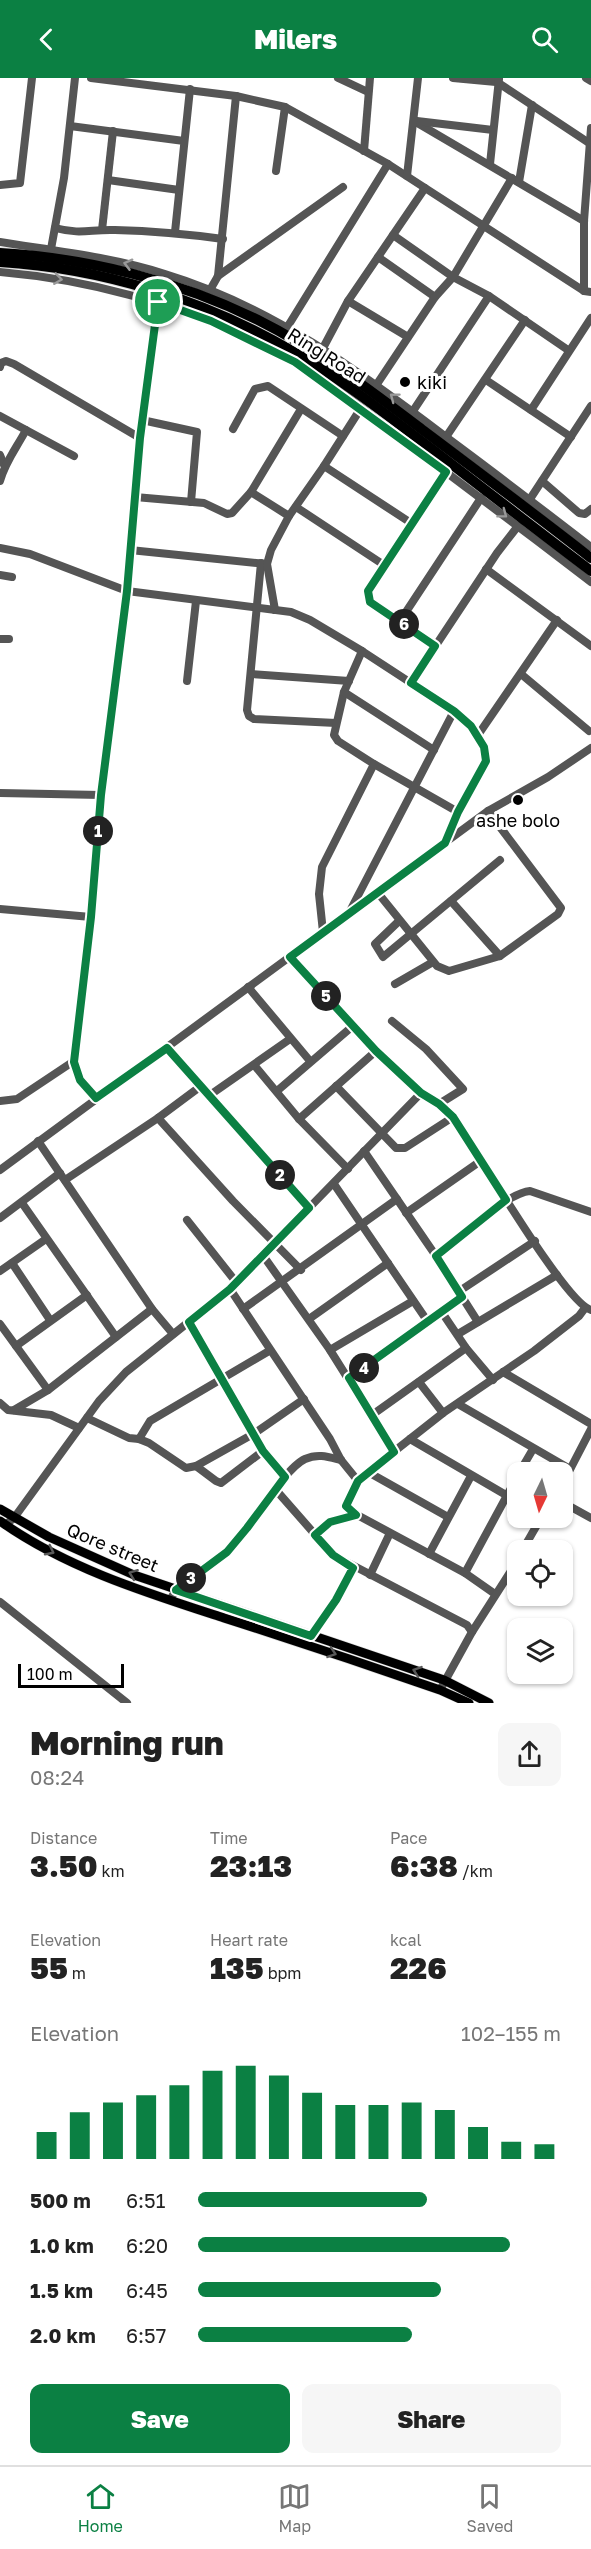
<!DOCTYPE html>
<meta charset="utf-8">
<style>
:root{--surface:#fff;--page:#f6f6f6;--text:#222;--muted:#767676;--line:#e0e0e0;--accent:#0b8043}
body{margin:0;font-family:"Golos Text",sans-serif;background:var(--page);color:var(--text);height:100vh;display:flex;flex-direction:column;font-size:22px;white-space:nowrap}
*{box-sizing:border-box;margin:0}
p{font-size:20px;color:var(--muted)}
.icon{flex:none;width:33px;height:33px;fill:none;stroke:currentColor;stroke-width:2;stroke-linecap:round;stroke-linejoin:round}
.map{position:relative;height:1625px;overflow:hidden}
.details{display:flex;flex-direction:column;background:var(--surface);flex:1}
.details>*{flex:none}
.needle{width:39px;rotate:185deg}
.buttons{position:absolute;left:507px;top:1384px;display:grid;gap:12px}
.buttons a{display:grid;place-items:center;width:66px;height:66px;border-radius:12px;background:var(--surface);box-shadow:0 2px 4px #0004;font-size:30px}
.scale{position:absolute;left:18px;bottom:15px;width:106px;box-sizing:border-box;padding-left:6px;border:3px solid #000;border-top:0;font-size:16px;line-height:21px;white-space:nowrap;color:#000;-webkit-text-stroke:4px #fff;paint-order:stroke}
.pin{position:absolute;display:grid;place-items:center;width:51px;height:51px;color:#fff;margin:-26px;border:3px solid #fff;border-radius:50%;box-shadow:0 2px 6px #0007}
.km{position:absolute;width:30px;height:30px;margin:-15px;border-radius:50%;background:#222;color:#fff;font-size:16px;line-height:30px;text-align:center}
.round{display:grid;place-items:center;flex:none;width:63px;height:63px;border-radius:12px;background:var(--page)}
.head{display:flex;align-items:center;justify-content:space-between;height:102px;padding:0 30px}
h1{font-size:33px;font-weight:800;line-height:45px}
.figures{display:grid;grid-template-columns:repeat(3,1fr);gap:9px;height:102px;padding:6px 30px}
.figures div{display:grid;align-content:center}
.figures b{font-size:30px;font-weight:800}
.figures small{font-size:16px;font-weight:400}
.figures p{font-size:16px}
.chart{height:168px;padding:12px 30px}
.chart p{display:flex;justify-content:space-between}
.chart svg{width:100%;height:108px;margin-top:6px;stroke:var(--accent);stroke-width:6}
.primary-button{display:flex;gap:12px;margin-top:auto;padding:12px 30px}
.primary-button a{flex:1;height:69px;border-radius:12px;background:var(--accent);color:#fff;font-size:24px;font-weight:800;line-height:69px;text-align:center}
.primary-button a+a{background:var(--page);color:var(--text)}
ul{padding:0 30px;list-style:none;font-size:20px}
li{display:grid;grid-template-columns:96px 72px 1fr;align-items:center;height:45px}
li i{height:15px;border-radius:8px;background:var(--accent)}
header{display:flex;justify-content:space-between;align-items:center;height:78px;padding:0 30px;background:var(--accent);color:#fff;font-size:27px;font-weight:800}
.tab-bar{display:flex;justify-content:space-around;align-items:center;height:84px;border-top:2px solid var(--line);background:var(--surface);font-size:16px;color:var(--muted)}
.tab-bar a{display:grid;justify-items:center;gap:3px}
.tab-bar .on{color:var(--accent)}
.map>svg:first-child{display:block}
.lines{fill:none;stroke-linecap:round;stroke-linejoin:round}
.major-casing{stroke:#dbdbdb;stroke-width:10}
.highway-casing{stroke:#dbdbdb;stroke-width:12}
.minor{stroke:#555;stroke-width:8}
.major{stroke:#000;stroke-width:9}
.highway{stroke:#000;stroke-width:10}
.oneway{stroke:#999}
.oneway2{stroke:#595959}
.route-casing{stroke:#fff;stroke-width:12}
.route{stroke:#0b8043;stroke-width:8}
.poi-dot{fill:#000;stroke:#fff;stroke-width:2}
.labels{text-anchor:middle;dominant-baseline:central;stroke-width:6;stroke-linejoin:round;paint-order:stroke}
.street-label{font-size:18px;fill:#000;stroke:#fff}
.poi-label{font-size:18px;fill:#000;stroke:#fff;text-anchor:start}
</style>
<header><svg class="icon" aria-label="back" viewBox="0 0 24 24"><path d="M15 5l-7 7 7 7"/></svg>Milers<svg class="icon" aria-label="search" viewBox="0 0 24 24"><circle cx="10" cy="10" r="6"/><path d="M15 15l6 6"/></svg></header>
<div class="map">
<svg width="591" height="1625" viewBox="0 0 591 1625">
<rect width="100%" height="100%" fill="#fff"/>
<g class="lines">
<!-- major casing -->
<g class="major-casing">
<g id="major">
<path d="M 0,1431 L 49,1459 L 134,1497 L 444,1602 L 489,1625"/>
<path d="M 0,1443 C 66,1490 147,1515 224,1540 C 296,1563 368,1587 440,1612 L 469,1625"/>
</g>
</g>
<!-- highway casing -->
<g class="highway-casing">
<g id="highway">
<path d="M 0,175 C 88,180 179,203 258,242 C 318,272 371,313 424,353 C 480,395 536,437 591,480"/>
<path d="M 0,184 C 101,190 206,222 294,274 C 343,302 387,337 432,371 C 485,412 538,453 591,493"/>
</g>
</g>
<!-- minor -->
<g class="minor">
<path d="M 91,0 L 236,18 L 285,29 L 388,86 L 584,213 L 591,214"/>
<path d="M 338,0 L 368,14"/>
<path d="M 453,0 L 496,4"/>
<path d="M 491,0 L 589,65"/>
<path d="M 586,0 L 591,3"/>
<path d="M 414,43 L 584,143"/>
<path d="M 417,43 L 493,52"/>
<path d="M 70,48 L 184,63"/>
<path d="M 364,73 L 370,0"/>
<path d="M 490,86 L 499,1"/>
<path d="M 276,93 L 285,29"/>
<path d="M 407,98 L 418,0"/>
<path d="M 108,102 L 179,112"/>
<path d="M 519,104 L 532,27"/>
<path d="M 0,107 L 20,105 L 32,0"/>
<path d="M 55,150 C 82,157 90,151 115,152 C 152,153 187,156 223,161"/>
<path d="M 102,152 L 113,53"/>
<path d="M 175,154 L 190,11"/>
<path d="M 393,157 L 453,199 L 489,218 L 568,272"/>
<path d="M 0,164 C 56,173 111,179 165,196 C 271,228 359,293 446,359 C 495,395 543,432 591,469"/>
<path d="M 51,171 L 64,100 L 75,0"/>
<path d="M 378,179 L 435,219"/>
<path d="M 0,194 C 104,203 201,233 292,283 C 333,305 373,339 410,367 C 471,413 531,458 591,504"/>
<path d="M 218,198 L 343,109"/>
<path d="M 210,212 L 218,198 L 236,18"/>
<path d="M 584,213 L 584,143 L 591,50"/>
<path d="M 348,223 L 408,259"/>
<path d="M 288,248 L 388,86"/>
<path d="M 323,270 L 348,223 L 425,110"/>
<path d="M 0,289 L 1,285 L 6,283 L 14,286 L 140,360"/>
<path d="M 486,302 L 571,359"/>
<path d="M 377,306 L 435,219 L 453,199 L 512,100"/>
<path d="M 531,332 L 591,240"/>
<path d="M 413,333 L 489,218"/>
<path d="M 0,338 L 74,378"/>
<path d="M 142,342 L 197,354 L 191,424"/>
<path d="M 233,351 L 255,311 L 268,308 L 343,358"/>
<path d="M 446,359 L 525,242"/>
<path d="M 0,377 L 4,387"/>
<path d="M 324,388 L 411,445"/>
<path d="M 0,403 C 5,384 17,369 26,352"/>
<path d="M 542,403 L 579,435 L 585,436 L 591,431"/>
<path d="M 251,414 L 289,438"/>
<path d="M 135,419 L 204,425 L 227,436 L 232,435 L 251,414 L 301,331"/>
<path d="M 530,421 L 591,328"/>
<path d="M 296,429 L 384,487"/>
<path d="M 0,470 L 30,476 L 127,513 L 291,534 L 310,542 L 362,573 L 454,633 L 478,657 L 484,669 L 486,683 L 458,734 L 445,764"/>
<path d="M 130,472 L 266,486"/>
<path d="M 261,485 L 247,632 L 249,638 L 254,641 L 336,645"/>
<path d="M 486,491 L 591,568"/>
<path d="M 0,497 L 12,499"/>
<path d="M 275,532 L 267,486 L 271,472 L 289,438 L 324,388 L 361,330"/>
<path d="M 400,543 L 481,420"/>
<path d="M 0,561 L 9,561"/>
<path d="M 435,568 L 370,524 L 368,513 L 446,394"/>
<path d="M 362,573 L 344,614 L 334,657 L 338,663 L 374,686 L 458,734"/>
<path d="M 251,596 L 349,603"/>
<path d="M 521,596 L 589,653"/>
<path d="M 187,603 L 196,523"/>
<path d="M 411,605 L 497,475 L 518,448"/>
<path d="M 344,614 L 434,672"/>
<path d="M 478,657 L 557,542"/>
<path d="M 0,715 L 101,717"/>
<path d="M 378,815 L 437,888 L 449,893 L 500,878 L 558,836 L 561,830 L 488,733"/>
<path d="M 451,823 L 500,878"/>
<path d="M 0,831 L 91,839"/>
<path d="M 350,833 L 454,633"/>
<path d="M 399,843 L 375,866 L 383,879 L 500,782"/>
<path d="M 323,854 L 319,816 L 322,789 L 374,686"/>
<path d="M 290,879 L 376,973 L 421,1015 L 439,1026 L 453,1039 C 476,1070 564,1224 591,1232"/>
<path d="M 395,906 L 433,884"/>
<path d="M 248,909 L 310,983"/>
<path d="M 392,943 L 426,971 L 463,1011 L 439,1026"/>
<path d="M 167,970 L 309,1130"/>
<path d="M 255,988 L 299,1041 L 348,1091"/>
<path d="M 336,1008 L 396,1070 L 405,1070 L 453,1039"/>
<path d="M 277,1013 L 354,947"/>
<path d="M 210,1017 L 290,961"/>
<path d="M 96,1021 L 80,1002 L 74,983 L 91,839 L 101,717 L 127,513 L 140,360 L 158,223"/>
<path d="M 0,1023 L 17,1021 L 74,983"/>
<path d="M 158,1040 L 233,1123 L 301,1192"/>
<path d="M 299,1041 L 376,973"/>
<path d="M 38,1063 L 152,1231 L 173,1256"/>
<path d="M 364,1073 L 436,1178 L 478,1244"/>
<path d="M 0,1092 L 488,733 L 548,699 L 591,670"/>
<path d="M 65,1102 L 158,1040 L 201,1008"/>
<path d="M 334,1106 L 428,1244"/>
<path d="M 22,1125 L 116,1259"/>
<path d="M 406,1135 L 482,1082"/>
<path d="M 0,1140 L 60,1095"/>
<path d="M 187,1142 L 236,1204"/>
<path d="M 262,1176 L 330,1272 L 394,1374"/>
<path d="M 436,1178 C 457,1162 506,1115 530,1113 L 591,1134"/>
<path d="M 12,1185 L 50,1242"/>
<path d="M 0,1193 L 46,1161"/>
<path d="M 230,1211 L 330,1361 L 341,1382 L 358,1403"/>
<path d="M 458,1214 L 535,1163"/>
<path d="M 243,1231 L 397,1121"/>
<path d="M 441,1233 L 466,1270 L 493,1302"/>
<path d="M 309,1241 L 388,1185"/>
<path d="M 189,1244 L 263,1373 L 285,1399"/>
<path d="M 0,1246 L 48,1312"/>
<path d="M 458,1256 L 557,1197"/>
<path d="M 16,1268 L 87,1217"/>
<path d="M 330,1272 L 413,1223"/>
<path d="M 503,1294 L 591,1346"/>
<path d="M 349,1300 L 462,1219"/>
<path d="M 419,1304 L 443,1335"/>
<path d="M 0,1325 L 8,1332 L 51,1337 L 79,1350"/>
<path d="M 458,1326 L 570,1391"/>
<path d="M 14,1332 L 48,1312 L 152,1231"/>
<path d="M 372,1337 L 466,1270"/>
<path d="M 87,1340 L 129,1360 L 139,1361 L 149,1365 L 186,1390 L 196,1388 L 216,1403 L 221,1405 L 263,1373"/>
<path d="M 139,1361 L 150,1343 L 269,1273"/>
<path d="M 410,1361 L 506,1417"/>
<path d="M 196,1388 L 255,1355 L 304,1321"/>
<path d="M 368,1394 L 448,1439"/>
<path d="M 519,1395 L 533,1371"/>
<path d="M 562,1407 L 591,1351"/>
<path d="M 276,1412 L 333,1477 L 467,1547 L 472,1554"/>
<path d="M 562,1424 L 591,1440"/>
<path d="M 5,1447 L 14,1440 L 99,1323 L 126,1294 L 230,1211 L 421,1015"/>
<path d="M 315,1457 L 330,1445 L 356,1437"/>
<path d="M 522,1473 L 541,1440"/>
<path d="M 429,1476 L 471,1398"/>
<path d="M 465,1495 L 518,1397"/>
<path d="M 370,1497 L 390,1455"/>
<path d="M 495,1516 L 465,1495 L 348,1432 L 346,1428 L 358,1403 L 368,1394 L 443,1335 L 534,1273 L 579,1238 L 585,1230"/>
<path d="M 170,1522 C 183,1497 216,1486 235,1465 C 253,1445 285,1390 305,1381 C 318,1375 329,1379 341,1382"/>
<path d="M 0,1524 L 127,1625"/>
<path d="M 311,1558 L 336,1522 L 353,1490"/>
<path d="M 440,1612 L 472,1554 L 518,1482"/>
</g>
<!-- major -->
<use href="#major" class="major"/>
<!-- highway -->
<use href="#highway" class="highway"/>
</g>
<!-- one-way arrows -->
<defs><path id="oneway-chevron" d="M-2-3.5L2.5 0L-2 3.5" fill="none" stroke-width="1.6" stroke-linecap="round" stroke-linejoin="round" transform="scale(1.5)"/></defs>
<g class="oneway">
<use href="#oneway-chevron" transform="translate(128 186) rotate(-165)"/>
<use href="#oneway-chevron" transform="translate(58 201) rotate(8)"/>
<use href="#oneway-chevron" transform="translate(394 319) rotate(-143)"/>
<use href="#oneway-chevron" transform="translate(503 436) rotate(37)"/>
</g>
<g class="oneway2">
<use href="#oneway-chevron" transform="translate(50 1473) rotate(27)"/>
<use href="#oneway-chevron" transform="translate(133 1496) rotate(-159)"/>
<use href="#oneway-chevron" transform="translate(332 1575) rotate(19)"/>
<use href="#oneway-chevron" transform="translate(417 1593) rotate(-161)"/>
</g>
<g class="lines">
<!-- route casing -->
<g class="route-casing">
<path id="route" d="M 158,224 L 211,243 L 295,284 L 446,394 L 368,513 L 370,524 L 435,568 L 411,605 L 454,633 L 471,648 L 484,669 L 486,683 L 458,734 L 445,765 L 290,879 L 376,973 L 421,1015 L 439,1026 L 453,1039 L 506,1122 L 436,1178 L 462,1219 L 349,1300 L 394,1374 L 358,1403 L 346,1428 L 356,1437 L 330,1444 L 315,1457 L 333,1477 L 353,1490 L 336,1522 L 311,1558 L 176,1512 L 227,1474 L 247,1450 L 285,1399 L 263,1373 L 189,1244 L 230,1211 L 309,1130 L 167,970 L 96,1020 L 80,1002 L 74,984 L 91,839 L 101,717 L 127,513 L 140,360 Z"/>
</g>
<!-- route -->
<use href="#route" class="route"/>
</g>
<!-- markers -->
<g class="poi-dot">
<circle cx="405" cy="304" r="6"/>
<circle cx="518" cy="722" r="6"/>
</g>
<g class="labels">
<!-- street labels -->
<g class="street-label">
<text transform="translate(327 277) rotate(32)">Ring Road</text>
<text transform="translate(113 1469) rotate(23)">Qore street</text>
</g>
<!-- poi labels -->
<g class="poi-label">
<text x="417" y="304">kiki</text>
<text x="518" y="742" text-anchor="middle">ashe bolo</text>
</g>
</g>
</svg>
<div class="buttons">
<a><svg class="needle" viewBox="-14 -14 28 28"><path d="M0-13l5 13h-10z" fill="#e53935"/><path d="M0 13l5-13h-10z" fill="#767676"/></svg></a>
<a><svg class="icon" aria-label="locate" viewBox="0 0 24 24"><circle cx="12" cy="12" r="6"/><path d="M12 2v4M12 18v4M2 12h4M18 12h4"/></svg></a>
<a><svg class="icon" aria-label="layers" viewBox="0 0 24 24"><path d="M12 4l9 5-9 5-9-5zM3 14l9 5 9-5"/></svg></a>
</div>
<div class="scale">100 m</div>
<div class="pin" style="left:158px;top:224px;background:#1e9e55"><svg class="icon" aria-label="arrive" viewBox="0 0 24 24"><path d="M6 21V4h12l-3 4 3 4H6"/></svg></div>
<b class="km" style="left:98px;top:753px">1</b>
<b class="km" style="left:280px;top:1097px">2</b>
<b class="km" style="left:191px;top:1500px">3</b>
<b class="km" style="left:364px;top:1290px">4</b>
<b class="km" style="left:326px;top:918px">5</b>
<b class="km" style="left:404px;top:546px">6</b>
</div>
<section class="details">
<div class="head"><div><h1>Morning run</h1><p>08:24</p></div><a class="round"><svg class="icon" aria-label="share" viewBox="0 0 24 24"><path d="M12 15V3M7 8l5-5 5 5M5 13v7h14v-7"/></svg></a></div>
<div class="figures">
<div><p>Distance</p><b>3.50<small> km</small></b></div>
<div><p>Time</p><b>23:13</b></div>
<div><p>Pace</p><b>6:38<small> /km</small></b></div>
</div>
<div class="figures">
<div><p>Elevation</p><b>55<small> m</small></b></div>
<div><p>Heart rate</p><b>135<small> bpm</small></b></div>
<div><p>kcal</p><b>226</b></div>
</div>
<div class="chart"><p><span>Elevation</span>102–155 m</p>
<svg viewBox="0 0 160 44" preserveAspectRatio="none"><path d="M5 44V33M15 44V25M25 44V21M35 44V18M45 44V14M55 44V8M65 44V6M75 44V10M85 44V17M95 44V22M105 44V22M115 44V21M125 44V24M135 44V31M145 44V37M155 44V38"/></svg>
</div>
<ul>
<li><b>500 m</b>6:51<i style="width:63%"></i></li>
<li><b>1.0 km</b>6:20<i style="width:86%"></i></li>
<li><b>1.5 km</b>6:45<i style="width:67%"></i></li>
<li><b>2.0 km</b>6:57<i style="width:59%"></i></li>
</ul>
<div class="primary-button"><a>Save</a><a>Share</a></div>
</section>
<nav class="tab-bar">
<a class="on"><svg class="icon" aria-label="home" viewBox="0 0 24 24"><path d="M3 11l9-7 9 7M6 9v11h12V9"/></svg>Home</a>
<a><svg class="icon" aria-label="map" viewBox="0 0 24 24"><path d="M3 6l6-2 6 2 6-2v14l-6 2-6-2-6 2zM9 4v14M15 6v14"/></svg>Map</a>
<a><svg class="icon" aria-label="saved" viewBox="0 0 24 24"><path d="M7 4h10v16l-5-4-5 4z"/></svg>Saved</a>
</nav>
